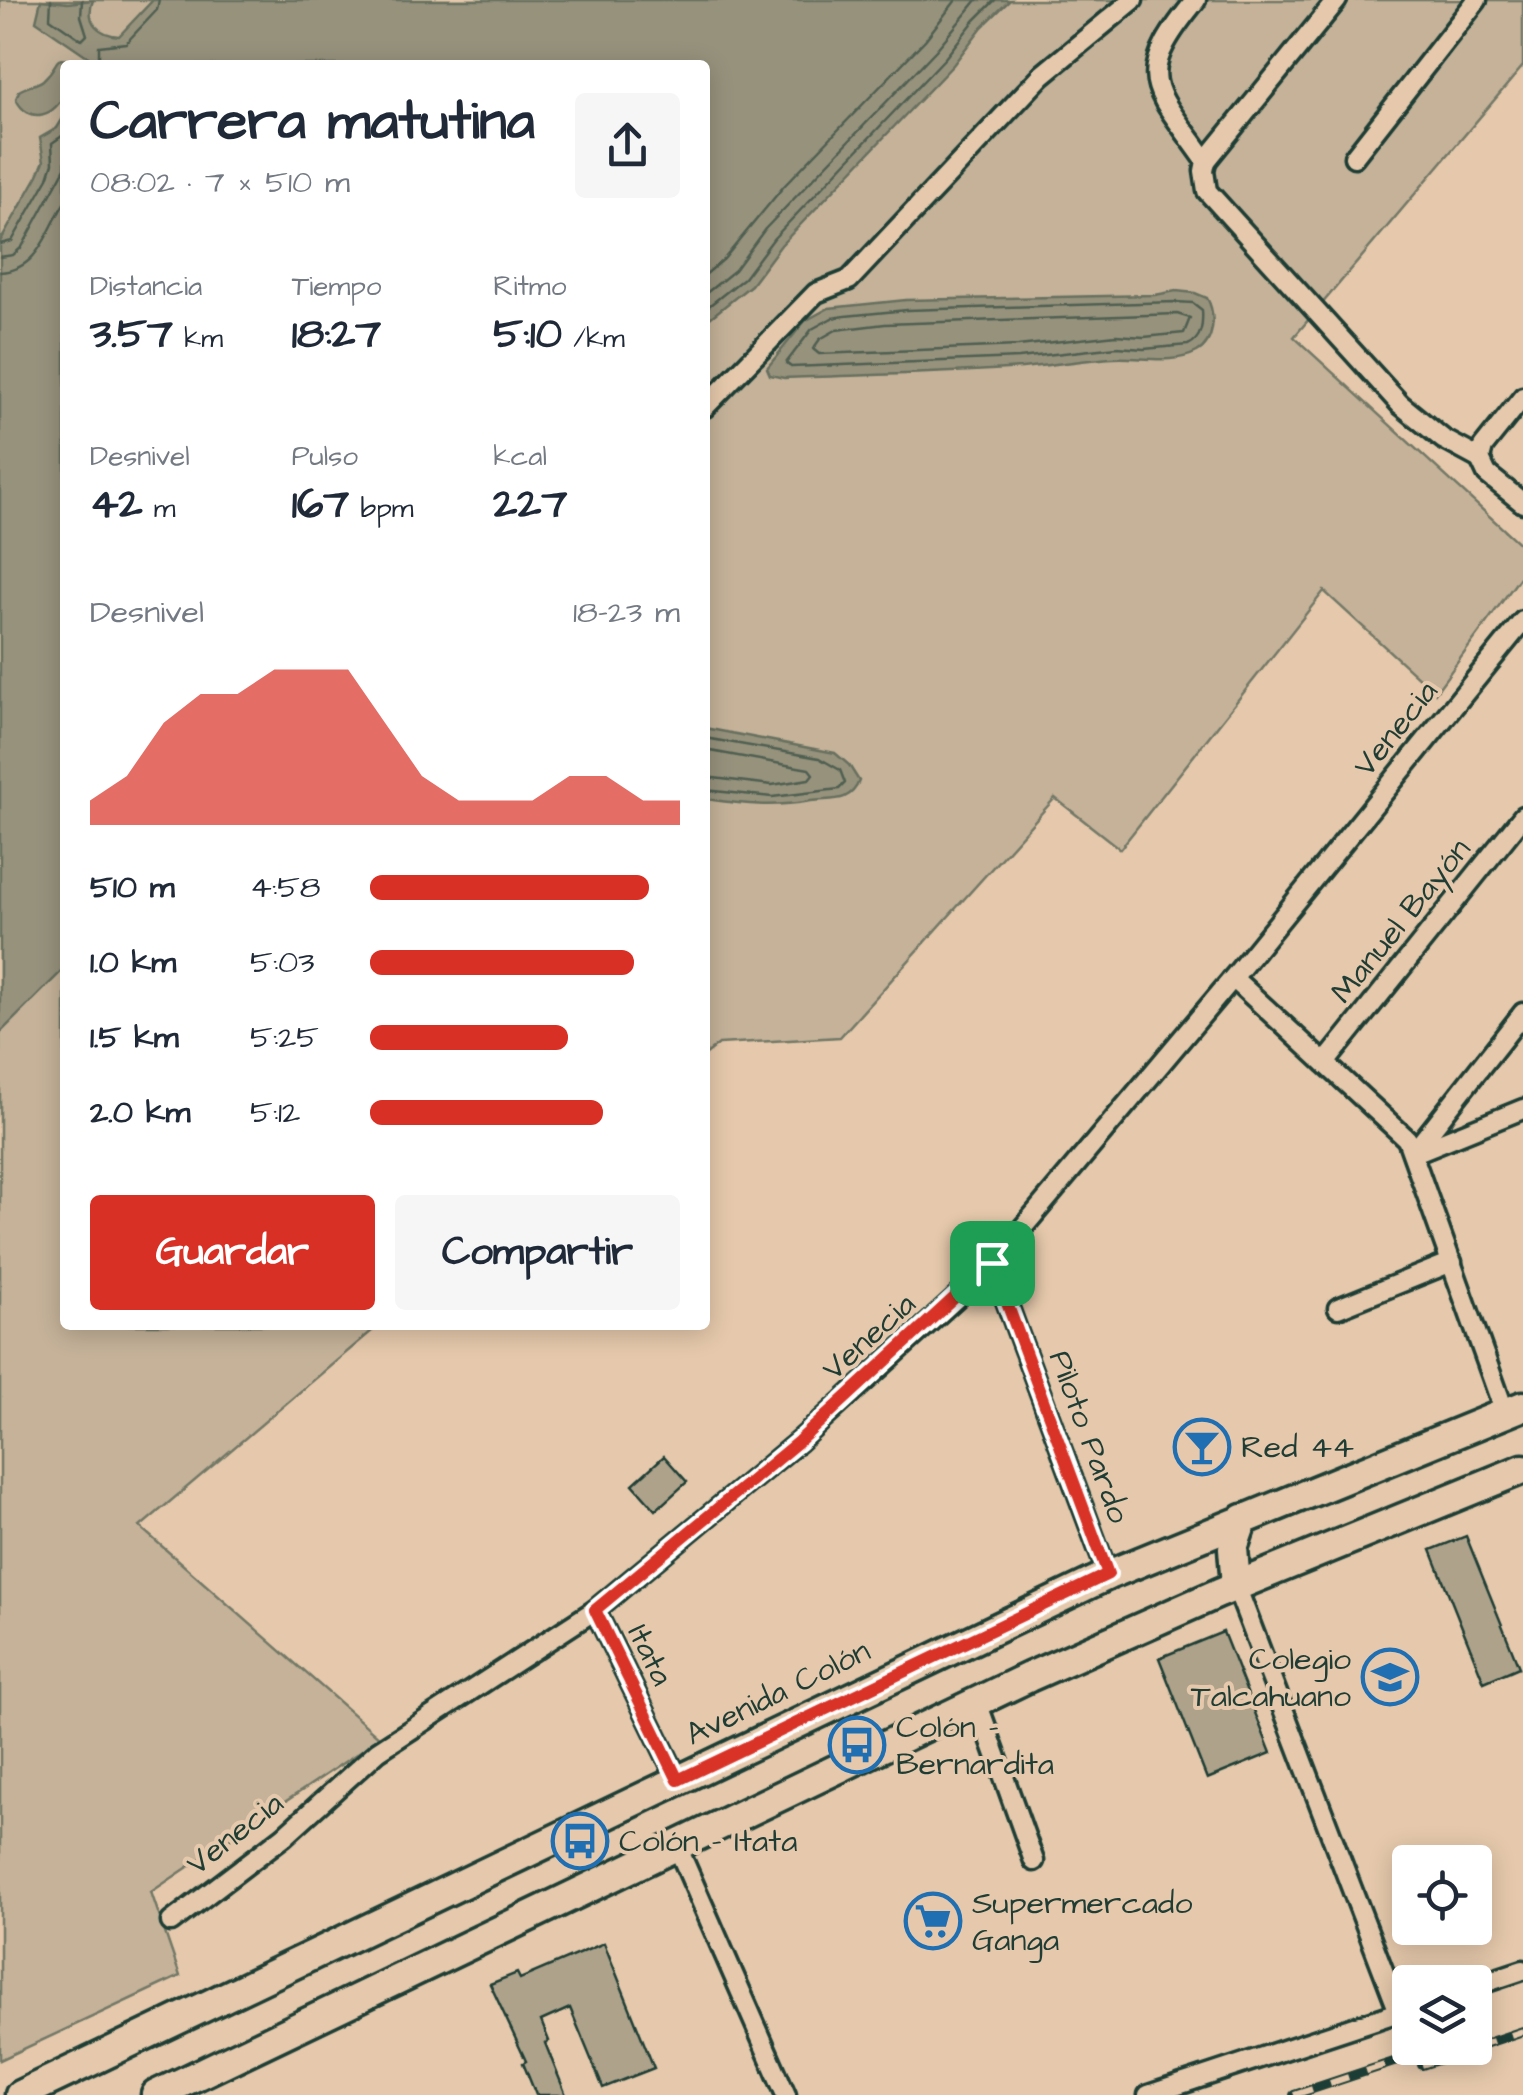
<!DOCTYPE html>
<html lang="es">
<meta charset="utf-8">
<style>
:root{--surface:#fff;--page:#f6f6f7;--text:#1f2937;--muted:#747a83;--accent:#d93025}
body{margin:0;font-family:"Architects Daughter",sans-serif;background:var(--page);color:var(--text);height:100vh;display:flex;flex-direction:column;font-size:38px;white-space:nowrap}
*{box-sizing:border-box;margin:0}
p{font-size:32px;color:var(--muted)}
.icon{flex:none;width:55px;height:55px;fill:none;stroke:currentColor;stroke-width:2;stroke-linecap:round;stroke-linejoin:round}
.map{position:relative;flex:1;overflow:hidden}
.panel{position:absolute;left:60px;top:60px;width:650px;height:1270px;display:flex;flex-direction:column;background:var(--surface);border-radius:10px;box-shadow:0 5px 25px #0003}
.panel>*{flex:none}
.tools{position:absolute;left:1392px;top:1845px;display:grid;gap:20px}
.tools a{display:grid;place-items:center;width:100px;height:100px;border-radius:10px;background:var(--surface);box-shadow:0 5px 25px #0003;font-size:50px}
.pin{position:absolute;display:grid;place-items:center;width:85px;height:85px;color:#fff;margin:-42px;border-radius:20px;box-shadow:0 5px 15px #0006}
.round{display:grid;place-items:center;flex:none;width:105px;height:105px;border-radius:10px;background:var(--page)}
.summary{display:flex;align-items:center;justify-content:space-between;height:170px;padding:0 30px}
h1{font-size:55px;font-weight:700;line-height:75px}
.metrics{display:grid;grid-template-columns:repeat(3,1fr);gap:15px;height:170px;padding:10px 30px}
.metrics div{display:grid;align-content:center}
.metrics b{font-size:42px;font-weight:700}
.metrics small{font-size:28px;font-weight:400}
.metrics p{font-size:28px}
.chart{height:280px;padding:20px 30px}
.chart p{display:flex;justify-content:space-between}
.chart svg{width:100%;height:180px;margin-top:10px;fill:var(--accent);opacity:.7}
.primary-button{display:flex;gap:20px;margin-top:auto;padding:20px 30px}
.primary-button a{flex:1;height:115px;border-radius:10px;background:var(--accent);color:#fff;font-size:40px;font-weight:700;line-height:115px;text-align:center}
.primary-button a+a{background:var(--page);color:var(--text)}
ul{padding:0 30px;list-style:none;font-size:32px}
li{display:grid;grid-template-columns:160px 120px 1fr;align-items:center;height:75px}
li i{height:25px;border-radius:12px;background:var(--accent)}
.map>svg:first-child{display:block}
.green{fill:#c5b299;stroke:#727866;stroke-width:2.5}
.water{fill:#97927c;stroke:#67705f;stroke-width:2.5}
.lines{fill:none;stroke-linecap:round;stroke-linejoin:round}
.shore{stroke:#4f5f51;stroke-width:2.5}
.building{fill:#aea28a;stroke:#1f3d34;stroke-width:2.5}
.street-casing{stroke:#1f3d34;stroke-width:25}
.primary-casing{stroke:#1f3d34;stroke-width:35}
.street{stroke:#e6c9ac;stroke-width:18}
.primary{stroke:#e6c9ac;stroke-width:28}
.rail-casing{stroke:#1f3d34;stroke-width:10}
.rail{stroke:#e6c9ac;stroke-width:6;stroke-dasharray:19;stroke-linecap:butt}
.route-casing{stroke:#fff;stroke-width:20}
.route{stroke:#d93025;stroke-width:12}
.labels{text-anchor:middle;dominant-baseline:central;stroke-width:8;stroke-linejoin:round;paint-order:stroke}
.street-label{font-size:32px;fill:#1f3d34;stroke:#e6c9ac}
.poi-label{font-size:32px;fill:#1f3d34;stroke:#e6c9ac;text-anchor:start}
</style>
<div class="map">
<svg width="1523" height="2095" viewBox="0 0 1523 2095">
<rect width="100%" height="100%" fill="#e6c9ac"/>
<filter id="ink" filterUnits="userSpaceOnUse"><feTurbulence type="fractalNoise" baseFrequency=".01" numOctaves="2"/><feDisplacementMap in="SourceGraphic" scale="20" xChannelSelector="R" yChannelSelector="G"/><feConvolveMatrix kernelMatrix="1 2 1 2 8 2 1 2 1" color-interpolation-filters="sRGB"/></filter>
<g filter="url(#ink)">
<!-- green -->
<path class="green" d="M 0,0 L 1006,0 L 1002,7 L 1010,0 L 1523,0 L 1523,66 L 1294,337 L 1523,547 L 1523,573 L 1435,693 L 1324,591 L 1120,849 L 1055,798 L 840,1037 L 719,1044 L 705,1055 L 705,65 L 65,65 L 65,1325 L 379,1325 L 140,1527 L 380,1738 L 151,1892 L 180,1976 L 0,2060 Z"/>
<!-- water -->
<g class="water">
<path d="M 41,0 L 68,3 L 93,0 C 85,22 98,34 119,36 L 153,0 L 1010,0 L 982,27 L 953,65 L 781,245 L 751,285 L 705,322 L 705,65 L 65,65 C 65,72 67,84 65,91 C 57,117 28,125 16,99 L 19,91 C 26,86 37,85 43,80 C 66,59 46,54 85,65 L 90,58 L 36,21 Z"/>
<path d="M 65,115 L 65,968 L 0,1033 L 0,242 L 38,175 L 44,161 L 40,138 L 57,128 Z"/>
<path d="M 1176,291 L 1195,293 L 1207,298 C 1216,314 1215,342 1197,352 C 1173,365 1139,356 1113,358 C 1083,360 1052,365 1022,368 C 943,374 863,375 784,378 L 770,375 L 767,368 L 805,321 L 829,308 L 906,300 L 1155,295 Z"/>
<path d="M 705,728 L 835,753 L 849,765 L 859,781 C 850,804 831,798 811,801 C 769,808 747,804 705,799 Z"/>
</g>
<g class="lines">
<!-- shore -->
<g class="shore">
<path d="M 51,0 L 50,18 L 82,40 L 87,35 L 81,16 L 82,0"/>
<path d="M 99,65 L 99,46 L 126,43 L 157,10 L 159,0"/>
<path d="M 0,244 L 12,241 L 48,178 L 53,163 L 52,143 L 65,134"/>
<path d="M 0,257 L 13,255 L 22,247 L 65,168"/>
<path d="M 0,272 C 39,270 47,230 65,202"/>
<path d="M 705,275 L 724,259 L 784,186 L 925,40 L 956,0"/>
<path d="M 705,294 L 735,270 L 765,229 L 936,50 L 977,0"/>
<path d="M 1176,302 L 1193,303 L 1202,310 C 1203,324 1202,339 1188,345 L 1144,349 L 1117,347 L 1019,358 L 791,367 L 786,363 L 812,329 L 832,318 L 845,316 L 907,310 Z"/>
<path d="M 705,309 L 744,278 L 774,238 L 945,58 L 974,21 L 995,0"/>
<path d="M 1177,314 L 1190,318 L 1184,333 L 1144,337 L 1116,335 L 1018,346 L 819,354 L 813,349 L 820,339 L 836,330 L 885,324 Z"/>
<path d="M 705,738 L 819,758 L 840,770 L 845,783 L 839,789 L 772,797 L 705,790"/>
<path d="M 705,750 L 809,769 L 813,774 L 809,779 L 772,785 L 705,777"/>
</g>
</g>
<!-- building -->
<g class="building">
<path d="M 664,1456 L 687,1482 L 656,1510 L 633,1484 Z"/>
<path d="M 1466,1536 L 1519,1667 L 1484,1682 L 1431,1550 Z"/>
<path d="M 1223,1632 L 1271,1753 L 1207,1779 L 1159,1658 Z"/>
<path d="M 604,1943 L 654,2068 L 603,2088 L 570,2008 L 541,2021 L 549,2041 L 545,2043 L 566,2095 L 536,2095 L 523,2063 L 526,2061 L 490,1984 L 517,1973 L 520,1979 Z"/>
</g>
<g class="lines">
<!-- street casing -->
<g class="street-casing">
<g id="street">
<path d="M 1196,0 C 1130,80 1155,87 1206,161 L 1204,171 L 1207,191 L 1400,404 L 1443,439 L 1480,459"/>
<path d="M 1354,157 L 1477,0"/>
<path d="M 1206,161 L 1337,0"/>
<path d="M 705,407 L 816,293 L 849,280 L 1042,75 L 1133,0"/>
<path d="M 1480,459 L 1483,447 L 1523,397"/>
<path d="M 1480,459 L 1487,474 L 1523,503"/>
<path d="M 1233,978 L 1407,1139 L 1505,1413"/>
<path d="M 1325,1063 L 1523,816"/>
<path d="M 1417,1152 L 1523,1109"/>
<path d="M 1413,1153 L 1523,1013"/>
<path d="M 992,1263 L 1108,1575"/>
<path d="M 1338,1308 L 1452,1262"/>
<path d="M 1236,1586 L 1399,2012"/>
<path d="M 595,1610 L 678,1780"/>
<path d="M 977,1702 L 1034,1861"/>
<path d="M 677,1846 L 786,2095"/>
<path d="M 171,1922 L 284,1836 L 378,1751 L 595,1610 L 799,1441 L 965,1290 L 1015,1237 L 1233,978 L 1523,621"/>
<path d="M 1475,1986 L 1523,1970"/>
<path d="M 1148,2095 L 1408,2009"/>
</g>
</g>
<!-- primary casing -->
<g class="primary-casing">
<g id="primary">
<path d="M 1236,1586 L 1233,1548 L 1243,1519"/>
<path d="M 20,2095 L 1108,1575 L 1523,1406"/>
<path d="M 156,2095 L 1029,1677 L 1219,1593 L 1523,1469"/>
</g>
</g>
<!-- street -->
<use href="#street" class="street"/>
<!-- primary -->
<use href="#primary" class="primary"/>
<!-- rail casing -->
<g class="rail-casing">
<g id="rail">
<path d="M 1475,2047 L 1523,2031"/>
<path d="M 1422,2065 L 1474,2048"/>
<path d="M 1294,2095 L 1436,2048"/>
</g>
</g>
<!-- rail -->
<use href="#rail" class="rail"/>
</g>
</g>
<g class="lines" filter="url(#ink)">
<!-- route casing -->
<g class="route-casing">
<path id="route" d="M 992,1263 L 1108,1574 L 678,1780 L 595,1610 L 799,1441 Z"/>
</g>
<!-- route -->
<use href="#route" class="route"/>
</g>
<!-- icons -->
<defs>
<g id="bar-ring" transform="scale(2.875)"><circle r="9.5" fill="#e6c9ac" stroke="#1f6fb2" stroke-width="1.5"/><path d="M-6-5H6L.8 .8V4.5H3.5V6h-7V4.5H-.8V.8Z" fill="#1f6fb2"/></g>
<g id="school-ring" transform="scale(2.875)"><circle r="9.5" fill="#e6c9ac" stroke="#1f6fb2" stroke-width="1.5"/><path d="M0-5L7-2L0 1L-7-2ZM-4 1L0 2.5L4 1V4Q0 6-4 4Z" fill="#1f6fb2"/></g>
<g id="bus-ring" transform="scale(2.875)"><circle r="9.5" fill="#e6c9ac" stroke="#1f6fb2" stroke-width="1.5"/><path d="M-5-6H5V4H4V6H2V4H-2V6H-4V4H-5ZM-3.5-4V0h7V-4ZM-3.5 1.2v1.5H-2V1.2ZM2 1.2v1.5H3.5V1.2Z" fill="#1f6fb2"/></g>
<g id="supermarket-ring" transform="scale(2.875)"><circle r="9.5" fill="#e6c9ac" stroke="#1f6fb2" stroke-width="1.5"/><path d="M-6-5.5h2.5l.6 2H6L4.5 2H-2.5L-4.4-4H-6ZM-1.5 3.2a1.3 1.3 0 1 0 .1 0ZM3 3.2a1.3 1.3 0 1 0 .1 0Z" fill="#1f6fb2"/></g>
</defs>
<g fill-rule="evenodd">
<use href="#bar-ring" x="1202" y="1447"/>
<use href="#school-ring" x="1390" y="1677"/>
<use href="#bus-ring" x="857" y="1745"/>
<use href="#bus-ring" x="580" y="1841"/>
<use href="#supermarket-ring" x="933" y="1921"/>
</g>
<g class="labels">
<!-- street labels -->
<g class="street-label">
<text transform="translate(1396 729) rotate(-51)">Venecia</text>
<text transform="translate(1401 921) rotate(-51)">Manuel Bayón</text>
<text transform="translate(869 1337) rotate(-42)">Venecia</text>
<text transform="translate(1089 1437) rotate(70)">Piloto Pardo</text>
<text transform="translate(650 1655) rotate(64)">Itata</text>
<text transform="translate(778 1693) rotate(-26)">Avenida Colón</text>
<text transform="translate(235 1834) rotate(-38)">Venecia</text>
</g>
<!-- poi labels -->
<g class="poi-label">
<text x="1241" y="1447">Red 44</text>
<text x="1351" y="1659" text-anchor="end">Colegio<tspan x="1351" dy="37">Talcahuano</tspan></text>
<text x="896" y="1727">Colón -<tspan x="896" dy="37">Bernardita</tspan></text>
<text x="619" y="1841">Colón - Itata</text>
<text x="972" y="1903">Supermercado<tspan x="972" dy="37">Ganga</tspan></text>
</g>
</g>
</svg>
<div class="tools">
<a><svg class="icon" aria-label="locate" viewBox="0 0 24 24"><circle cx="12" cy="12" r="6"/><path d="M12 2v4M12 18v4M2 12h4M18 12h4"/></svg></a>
<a><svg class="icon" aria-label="layers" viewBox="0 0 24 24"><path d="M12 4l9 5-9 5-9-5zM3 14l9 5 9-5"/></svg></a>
</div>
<div class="pin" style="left:992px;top:1263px;background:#1e9e55"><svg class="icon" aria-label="arrive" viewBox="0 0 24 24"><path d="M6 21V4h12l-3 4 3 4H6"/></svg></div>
<section class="panel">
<div class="summary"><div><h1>Carrera matutina</h1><p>08:02 · 7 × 510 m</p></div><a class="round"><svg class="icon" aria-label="share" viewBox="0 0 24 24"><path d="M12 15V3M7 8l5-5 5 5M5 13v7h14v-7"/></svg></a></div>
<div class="metrics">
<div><p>Distancia</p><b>3.57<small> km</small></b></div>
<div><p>Tiempo</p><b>18:27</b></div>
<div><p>Ritmo</p><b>5:10<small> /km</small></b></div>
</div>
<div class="metrics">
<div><p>Desnivel</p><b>42<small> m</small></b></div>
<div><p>Pulso</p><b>167<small> bpm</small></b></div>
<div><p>kcal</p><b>227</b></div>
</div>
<div class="chart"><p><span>Desnivel</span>18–23 m</p>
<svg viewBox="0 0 160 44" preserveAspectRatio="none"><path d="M0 44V38L10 32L20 19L30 12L40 12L50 6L60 6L70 6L80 19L90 32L100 38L110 38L120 38L130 32L140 32L150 38L160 38V44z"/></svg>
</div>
<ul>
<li><b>510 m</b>4:58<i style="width:90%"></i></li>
<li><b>1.0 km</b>5:03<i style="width:85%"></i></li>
<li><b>1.5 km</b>5:25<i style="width:64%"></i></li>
<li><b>2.0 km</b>5:12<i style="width:75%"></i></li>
</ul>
<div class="primary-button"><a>Guardar</a><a>Compartir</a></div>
</section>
</div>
